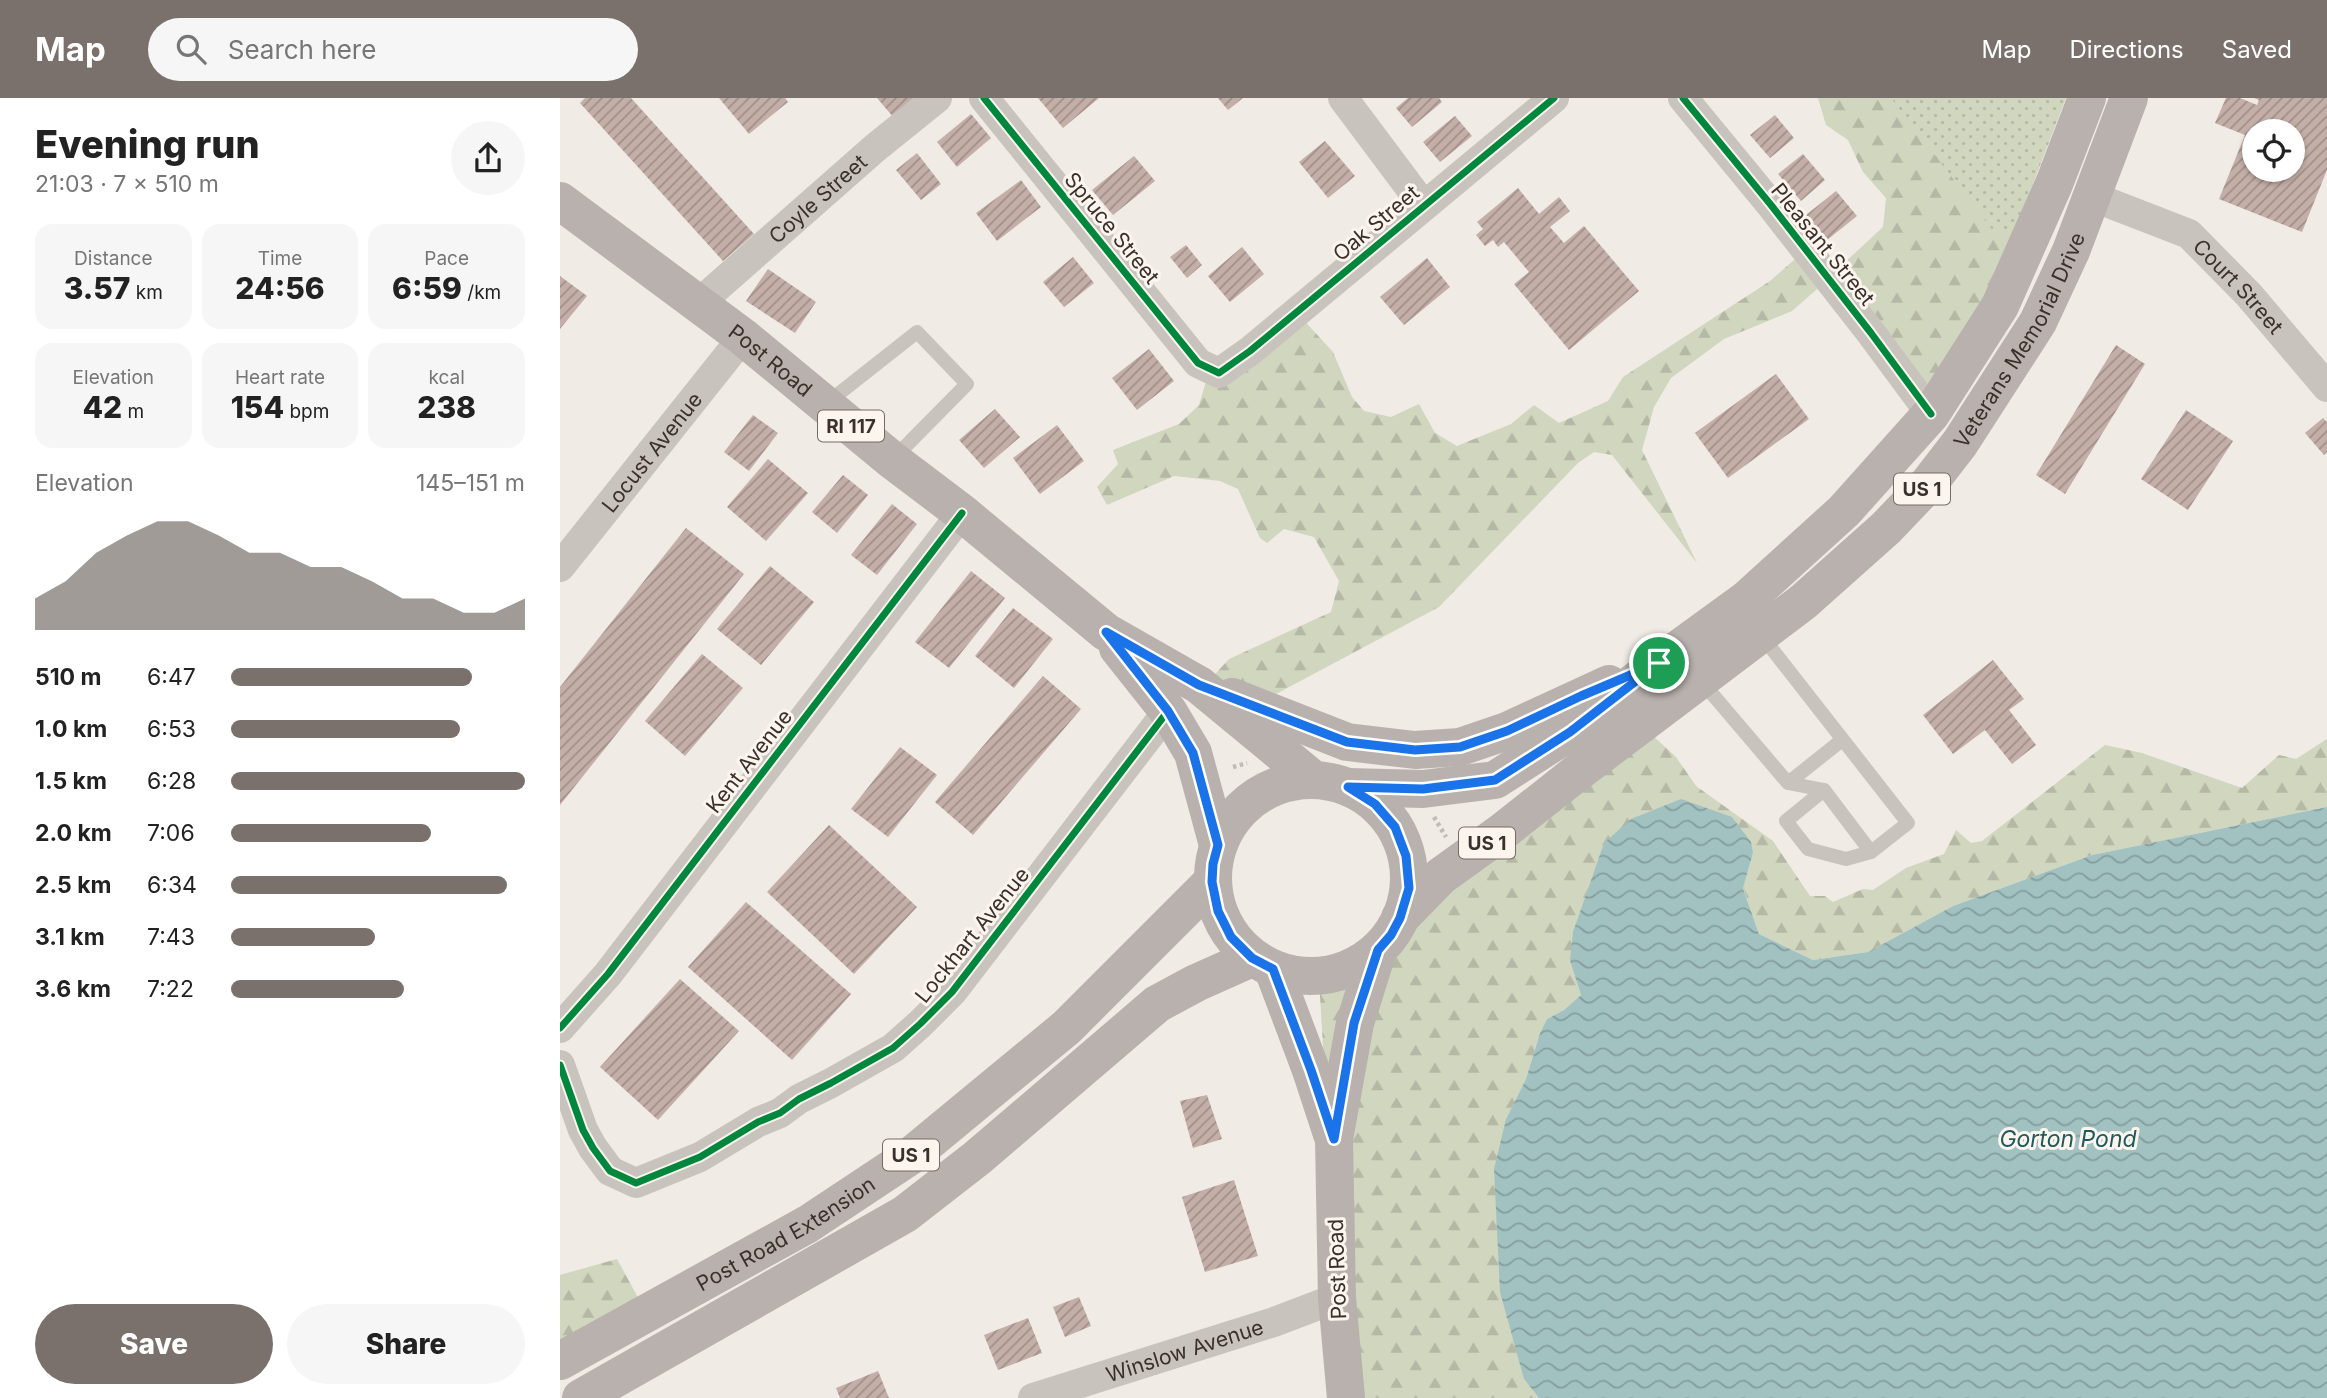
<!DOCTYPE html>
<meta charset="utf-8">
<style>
:root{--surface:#fff;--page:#f6f6f6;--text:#222;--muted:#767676;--accent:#7a716c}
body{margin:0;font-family:Inter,sans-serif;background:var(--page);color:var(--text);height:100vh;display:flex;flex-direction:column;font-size:26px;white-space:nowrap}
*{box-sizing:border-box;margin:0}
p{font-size:23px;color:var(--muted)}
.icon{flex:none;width:38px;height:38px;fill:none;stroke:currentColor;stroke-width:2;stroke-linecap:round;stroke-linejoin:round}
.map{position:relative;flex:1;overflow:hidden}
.sheet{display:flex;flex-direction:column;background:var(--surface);width:560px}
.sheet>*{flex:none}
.controls{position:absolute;left:1682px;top:21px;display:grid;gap:14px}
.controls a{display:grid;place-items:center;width:63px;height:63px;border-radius:50%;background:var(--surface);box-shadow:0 2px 5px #0004;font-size:35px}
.pin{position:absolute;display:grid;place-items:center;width:60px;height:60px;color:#fff;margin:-30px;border:4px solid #fff;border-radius:50%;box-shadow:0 2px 7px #0007}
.round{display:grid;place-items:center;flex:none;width:74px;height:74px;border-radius:37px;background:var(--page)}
.summary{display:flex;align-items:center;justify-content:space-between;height:119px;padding:0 35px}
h1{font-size:38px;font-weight:800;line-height:52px}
.stats{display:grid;grid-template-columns:repeat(3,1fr);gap:10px;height:119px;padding:7px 35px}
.stats div{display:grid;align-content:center;border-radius:18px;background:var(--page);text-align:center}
.stats b{font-size:30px;font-weight:800}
.stats small{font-size:19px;font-weight:400}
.stats p{font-size:19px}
.chart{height:196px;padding:14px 35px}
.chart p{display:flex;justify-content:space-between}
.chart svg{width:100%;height:126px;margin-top:7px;fill:var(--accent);opacity:.7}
.cta{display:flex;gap:14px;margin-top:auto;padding:14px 35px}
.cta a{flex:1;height:80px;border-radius:42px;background:var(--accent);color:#fff;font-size:28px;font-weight:800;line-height:80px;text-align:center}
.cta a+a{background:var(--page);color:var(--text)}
ul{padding:0 35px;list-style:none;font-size:23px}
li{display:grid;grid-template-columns:112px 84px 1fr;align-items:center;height:52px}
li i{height:18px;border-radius:9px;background:var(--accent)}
header{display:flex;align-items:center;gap:42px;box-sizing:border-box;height:98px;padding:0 35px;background:var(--accent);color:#fff}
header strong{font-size:33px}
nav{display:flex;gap:38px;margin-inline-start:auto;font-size:24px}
.search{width:490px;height:63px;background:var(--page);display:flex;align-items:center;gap:18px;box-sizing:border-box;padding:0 24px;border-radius:38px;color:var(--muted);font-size:26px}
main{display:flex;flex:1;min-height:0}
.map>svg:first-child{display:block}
.forest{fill:url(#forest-firs)}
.park{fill:url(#park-dots)}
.water{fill:url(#water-waves)}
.building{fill:url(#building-hatch);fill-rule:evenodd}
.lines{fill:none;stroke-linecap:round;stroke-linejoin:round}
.path{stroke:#c2bbb6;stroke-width:4.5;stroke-dasharray:3.5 3.5;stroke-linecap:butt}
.service{stroke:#c9c3be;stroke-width:14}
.minor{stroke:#c9c3be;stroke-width:30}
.primary{stroke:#b8b1ad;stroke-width:38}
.cycleway-casing{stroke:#fbf5ee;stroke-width:11}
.cycleway{stroke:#00873e;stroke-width:7}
.route-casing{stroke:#fff;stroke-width:14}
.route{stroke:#1a73e8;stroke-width:9}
.labels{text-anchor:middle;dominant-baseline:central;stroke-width:6;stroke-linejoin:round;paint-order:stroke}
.shield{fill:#fbf5ee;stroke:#756b66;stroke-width:2}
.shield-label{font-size:19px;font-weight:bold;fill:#3b302b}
.street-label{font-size:21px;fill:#3b302b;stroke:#fbf5ee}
.water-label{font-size:23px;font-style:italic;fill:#1f5a5e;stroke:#fbf5ee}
</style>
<header>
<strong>Map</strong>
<div class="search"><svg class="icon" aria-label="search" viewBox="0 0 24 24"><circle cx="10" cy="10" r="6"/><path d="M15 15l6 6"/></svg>Search here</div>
<nav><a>Map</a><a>Directions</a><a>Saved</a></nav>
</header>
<main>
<section class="sheet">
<div class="summary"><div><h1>Evening run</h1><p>21:03 · 7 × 510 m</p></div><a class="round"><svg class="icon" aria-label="share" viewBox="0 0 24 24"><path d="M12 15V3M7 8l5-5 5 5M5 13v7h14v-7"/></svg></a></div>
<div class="stats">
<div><p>Distance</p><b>3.57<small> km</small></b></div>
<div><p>Time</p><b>24:56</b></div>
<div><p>Pace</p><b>6:59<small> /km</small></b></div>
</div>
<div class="stats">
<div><p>Elevation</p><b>42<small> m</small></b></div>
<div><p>Heart rate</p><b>154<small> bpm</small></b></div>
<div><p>kcal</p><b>238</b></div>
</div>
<div class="chart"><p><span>Elevation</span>145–151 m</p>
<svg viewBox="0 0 160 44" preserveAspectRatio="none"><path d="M0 44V33L10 27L20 17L30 11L40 6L50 6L60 11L70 17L80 17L90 22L100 22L110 27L120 33L130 33L140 38L150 38L160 33V44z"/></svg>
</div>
<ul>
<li><b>510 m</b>6:47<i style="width:82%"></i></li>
<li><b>1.0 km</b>6:53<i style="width:78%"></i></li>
<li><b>1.5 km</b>6:28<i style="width:100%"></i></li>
<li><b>2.0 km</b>7:06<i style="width:68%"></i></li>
<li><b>2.5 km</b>6:34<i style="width:94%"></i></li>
<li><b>3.1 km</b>7:43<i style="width:49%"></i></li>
<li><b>3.6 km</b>7:22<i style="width:59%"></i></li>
</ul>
<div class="cta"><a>Save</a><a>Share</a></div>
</section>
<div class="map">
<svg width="1767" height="1300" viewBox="0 0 1767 1300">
<defs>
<pattern id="forest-firs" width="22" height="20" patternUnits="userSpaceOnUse" patternTransform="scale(1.75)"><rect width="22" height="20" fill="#d1d6bf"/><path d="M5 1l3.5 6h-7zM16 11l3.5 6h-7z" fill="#b4b8a4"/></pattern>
<pattern id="park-dots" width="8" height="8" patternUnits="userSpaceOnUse" patternTransform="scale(1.75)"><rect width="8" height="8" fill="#d1d6bf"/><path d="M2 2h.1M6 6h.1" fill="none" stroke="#b4b8a4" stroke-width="1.8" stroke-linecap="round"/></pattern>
<pattern id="water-waves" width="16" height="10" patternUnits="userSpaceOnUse" patternTransform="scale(1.75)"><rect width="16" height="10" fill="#a1c2c1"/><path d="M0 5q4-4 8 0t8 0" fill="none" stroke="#849e9d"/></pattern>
<pattern id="building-hatch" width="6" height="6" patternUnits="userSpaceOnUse" patternTransform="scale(1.75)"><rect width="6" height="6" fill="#c3afa7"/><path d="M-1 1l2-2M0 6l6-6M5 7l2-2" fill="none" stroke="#a08f88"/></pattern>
</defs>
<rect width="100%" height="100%" fill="#f0ebe5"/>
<!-- forest -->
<g class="forest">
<path d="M 1258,0 L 1367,0 L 1495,118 L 1385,320 L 1265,184 L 1232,213 L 1164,241 L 1111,280 L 1094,309 L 1082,352 L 1137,465 L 1052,357 L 1034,354 L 1018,365 L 879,509 L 701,604 L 666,634 L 633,600 L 669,561 L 771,514 L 779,483 L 754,439 L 724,431 L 707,445 L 700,440 L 678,391 L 660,383 L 614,378 L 547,407 L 537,389 L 558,366 L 553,352 L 619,326 L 639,307 L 648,277 L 738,216 L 773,254 L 792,299 L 804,313 L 831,319 L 859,306 L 875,335 L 897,348 L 951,326 L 974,307 L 999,325 L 1048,303 L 1063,279 L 1210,183 L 1243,154 L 1268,180 L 1323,129 L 1326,100 L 1303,74 L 1288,42 L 1266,27 Z"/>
<path d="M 1080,626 L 1116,659 L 1136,688 L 1213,743 L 1250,798 L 1265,798 L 1273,804 L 1303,791 L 1313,792 L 1346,770 L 1384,756 L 1396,732 L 1411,745 L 1422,743 L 1545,647 L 1582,655 L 1682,690 L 1719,657 L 1736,661 L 1767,641 L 1767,709 L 1532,757 L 1393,808 L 1308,854 L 1253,862 L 1199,836 L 1183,789 L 1193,755 L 1010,863 L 1021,897 L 1004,912 L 987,921 L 980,935 L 966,981 L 946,1021 L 964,1281 L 979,1300 L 784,1300 L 759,881 L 762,868 C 878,802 978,712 1080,626 Z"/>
<path d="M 57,1161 L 82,1207 L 0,1252 L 0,1177 Z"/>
</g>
<!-- park -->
<path class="park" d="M 1331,0 L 1506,0 L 1453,138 L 1434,134 Z"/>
<!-- water -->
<path class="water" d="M 1121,701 L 1172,719 L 1191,744 L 1193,755 L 1183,790 L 1199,836 L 1253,862 L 1308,854 L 1393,808 L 1532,757 L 1767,709 L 1767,1300 L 979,1300 L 964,1281 L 940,1194 L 934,1071 L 946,1021 L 966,981 L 980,935 L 987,921 L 1004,912 L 1021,897 L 1010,863 L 1013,834 L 1044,745 L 1071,721 Z"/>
<!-- building -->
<g class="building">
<path d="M 25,0 L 71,0 L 194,136 L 163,163 L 20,5 Z"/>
<path d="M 159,0 L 225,0 L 228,4 L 189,36 Z"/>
<path d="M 317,0 L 358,0 L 334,20 Z"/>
<path d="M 478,0 L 539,0 L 503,30 Z"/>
<path d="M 658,0 L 683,0 L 668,12 Z"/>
<path d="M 848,0 L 879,0 L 882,4 L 852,29 L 836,10 Z"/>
<path d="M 1666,0 L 1680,0 L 1697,7 L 1699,2 L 1694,0 L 1767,0 L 1767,72 L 1742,134 L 1659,101 L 1685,37 L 1655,25 ZM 1694,33 L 1732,33 L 1732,72 L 1694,72 Z"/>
<path d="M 411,16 L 431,40 L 397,69 L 377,44 Z"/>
<path d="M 1215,17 L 1234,40 L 1210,60 L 1190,37 Z"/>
<path d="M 895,18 L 912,38 L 880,64 L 863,44 Z"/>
<path d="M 765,43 L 795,78 L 768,100 L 739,64 Z"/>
<path d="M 357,55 L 381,86 L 361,102 L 336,72 Z"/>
<path d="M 1243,56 L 1265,82 L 1241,103 L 1218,76 Z"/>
<path d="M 574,58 L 595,83 L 553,117 L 532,92 Z"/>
<path d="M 461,82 L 481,109 L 437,143 L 416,115 Z"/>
<path d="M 958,90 L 979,116 L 999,99 L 1010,113 L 990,129 L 1004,145 L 1024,128 L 1079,193 L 1009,252 L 954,186 L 969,174 L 944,144 L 938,149 L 933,142 L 925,148 L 916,137 L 923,131 L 917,124 Z"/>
<path d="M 1276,93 L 1297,118 L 1267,142 L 1246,117 Z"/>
<path d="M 626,147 L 642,167 L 627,180 L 610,159 Z"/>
<path d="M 682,149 L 704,176 L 670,204 L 648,178 Z"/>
<path d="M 513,159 L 534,185 L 504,209 L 483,184 Z"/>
<path d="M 867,160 L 890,189 L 844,227 L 820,199 Z"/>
<path d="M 208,171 L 256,204 L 235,235 L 186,203 Z"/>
<path d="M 0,178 L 27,198 L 0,231 Z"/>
<path d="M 1556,247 L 1585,266 L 1505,396 L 1476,377 Z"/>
<path d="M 589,251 L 614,283 L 577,312 L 552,280 Z"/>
<path d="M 1216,276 L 1249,321 L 1168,380 L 1135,335 Z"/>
<path d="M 435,311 L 460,339 L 424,370 L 399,342 Z"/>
<path d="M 1626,312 L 1673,343 L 1628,412 L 1581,381 Z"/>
<path d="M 193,317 L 218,335 L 189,373 L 164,354 Z"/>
<path d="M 1763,320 L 1767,324 L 1767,354 L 1764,357 L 1745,335 Z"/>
<path d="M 497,327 L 524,363 L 480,396 L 453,360 Z"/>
<path d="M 208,361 L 248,395 L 206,443 L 167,409 Z"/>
<path d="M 283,377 L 308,397 L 277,435 L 252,414 Z"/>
<path d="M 332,406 L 357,426 L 317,477 L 291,457 Z"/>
<path d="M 126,430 L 184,476 L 0,707 L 0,589 Z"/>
<path d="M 210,468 L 254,504 L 201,567 L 157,531 Z"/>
<path d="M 411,473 L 445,500 L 389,570 L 355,544 Z"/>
<path d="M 453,510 L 493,541 L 454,590 L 415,558 Z"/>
<path d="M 142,556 L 183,590 L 125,658 L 85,623 Z"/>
<path d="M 1433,562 L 1464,601 L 1449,612 L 1476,647 L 1452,666 L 1425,632 L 1393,656 L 1363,617 Z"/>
<path d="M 483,578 L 521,611 L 413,737 L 375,704 Z"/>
<path d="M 340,649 L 377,677 L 328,739 L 291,711 Z"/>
<path d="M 269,727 L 357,809 L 294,876 L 207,794 Z"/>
<path d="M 186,804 L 291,896 L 232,962 L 128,869 Z"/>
<path d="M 120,881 L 179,933 L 98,1022 L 40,969 Z"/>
<path d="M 647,997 L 662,1041 L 633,1050 L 620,1003 Z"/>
<path d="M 674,1082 L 698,1158 L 645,1174 L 622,1099 Z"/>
<path d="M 519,1199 L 531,1228 L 505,1239 L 493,1209 Z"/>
<path d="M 468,1220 L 482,1255 L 438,1272 L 424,1237 Z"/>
<path d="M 318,1273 L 329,1300 L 280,1300 L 276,1290 Z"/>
</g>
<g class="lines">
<!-- path -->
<g class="path">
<path d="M 673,669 L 687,665"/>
<path d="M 874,719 L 886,739"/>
</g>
<!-- service -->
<g class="service">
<path d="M 267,305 L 357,234 L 407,286 L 333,361"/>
<path d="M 1142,584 L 1228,685 L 1264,692 L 1311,754 L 1348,725 L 1201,537"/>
<path d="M 1228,685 L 1282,642"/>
<path d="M 1264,692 L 1226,723 L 1248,751 L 1286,761 L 1311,754"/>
</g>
<!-- minor -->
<g class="minor">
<path d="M 424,0 L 638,265 L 659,275 L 690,253 L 994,0"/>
<path d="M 783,0 L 863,107"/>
<path d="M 1123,0 L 1211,107 L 1311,235 L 1371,316"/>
<path id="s1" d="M 1531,98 L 1629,136 L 1689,197 L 1767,289"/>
<path id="s2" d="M 139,205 L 315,50 L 377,0"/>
<path id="s3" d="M 0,469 L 183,239"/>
<path d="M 0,930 L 48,876 L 402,415"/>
<path d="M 0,967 L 23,1032 L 33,1050 L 50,1073 L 76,1085 L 140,1059 L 198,1024 L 220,1015 L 239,1001 L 271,985 L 333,950 L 360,926 L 392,894 L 608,613"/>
<path id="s4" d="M 473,1300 L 714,1224 L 777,1200"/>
</g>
<!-- primary -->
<g class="primary">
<path id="s5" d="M 0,103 L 183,239 L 332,362 L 402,415 L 546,534 L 639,587 L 754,682"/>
<path d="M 558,550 L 608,613 L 633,655 L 658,747"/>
<path d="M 672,599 L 787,644 L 855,652 L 900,649 L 947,633 L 1049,586"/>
<circle cx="751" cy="780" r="98"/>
<path d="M 788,689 L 863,691 L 935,682 L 1010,634 L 1099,565 L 1187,501 L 1284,413 L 1371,316 L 1440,208 L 1494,86 L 1527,0"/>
<path id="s6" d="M 840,820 L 881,778 L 942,734 L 1018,674 L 1243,504 L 1326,430 L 1369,385 L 1400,345 L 1478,224 L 1511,153 L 1569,0"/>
<path d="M 713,871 L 751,972 L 772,1036"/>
<path id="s7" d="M 0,1263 L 248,1126 L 352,1057 L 507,929 L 652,784"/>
<path d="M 21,1300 L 345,1116 L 417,1060 L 597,906 L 636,885 L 692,860"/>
<path d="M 786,1300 L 777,1200 L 774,1041 L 795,925 L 818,852"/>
</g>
<!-- cycleway casing -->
<g class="cycleway-casing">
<g id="cycleway">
<path d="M 424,0 L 638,265 L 659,275 L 690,253 L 994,0"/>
<path d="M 1123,0 L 1211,107 L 1311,235 L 1371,316"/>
<path d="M 0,930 L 48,876 L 402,415"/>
<path d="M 0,967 L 23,1032 L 33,1050 L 50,1073 L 76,1085 L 140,1059 L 198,1024 L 220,1015 L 239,1001 L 271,985 L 333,950 L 360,926 L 392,894 L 608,613"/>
</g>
</g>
<!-- cycleway -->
<use href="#cycleway" class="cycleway"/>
</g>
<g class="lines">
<!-- route casing -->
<g class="route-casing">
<path id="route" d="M 546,534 L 639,587 L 787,644 L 855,652 L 900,649 L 947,633 L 1021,598 L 1099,565 L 1010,634 L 935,682 L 863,691 L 788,689 L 815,706 L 835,729 L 846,758 L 849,790 L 840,820 L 831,837 L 818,852 L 794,925 L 774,1041 L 751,972 L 713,871 L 692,860 L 671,839 L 658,813 L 652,784 L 653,766 L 658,747 L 633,655 L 608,613 Z"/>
</g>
<!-- route -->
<use href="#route" class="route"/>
</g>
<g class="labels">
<!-- shield labels -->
<g class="shield">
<rect x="258" y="312.5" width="66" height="31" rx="5"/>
<rect x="1334" y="375.5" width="56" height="31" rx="5"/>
<rect x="899" y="729.5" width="56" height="31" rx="5"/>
<rect x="323" y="1041.5" width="56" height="31" rx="5"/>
</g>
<g class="shield-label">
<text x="291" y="328">RI 117</text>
<text x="1362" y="391">US 1</text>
<text x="927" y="745">US 1</text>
<text x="351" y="1057">US 1</text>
</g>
<!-- street labels -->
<g class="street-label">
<text stroke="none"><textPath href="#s2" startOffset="158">Coyle Street</textPath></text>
<text transform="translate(816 125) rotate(-40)">Oak Street</text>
<text transform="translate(552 130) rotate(51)">Spruce Street</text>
<text transform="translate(1263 146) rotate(51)">Pleasant Street</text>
<text stroke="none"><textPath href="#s1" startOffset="177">Court Street</textPath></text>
<text stroke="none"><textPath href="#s6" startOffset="856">Veterans Memorial Drive</textPath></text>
<text stroke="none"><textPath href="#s5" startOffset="264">Post Road</textPath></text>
<text stroke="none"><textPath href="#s3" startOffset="147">Locust Avenue</textPath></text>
<text transform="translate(189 663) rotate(-52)">Kent Avenue</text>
<text transform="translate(412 837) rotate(-51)">Lockhart Avenue</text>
<text stroke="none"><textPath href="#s7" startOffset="259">Post Road Extension</textPath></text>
<text transform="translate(777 1171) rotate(-92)">Post Road</text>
<text stroke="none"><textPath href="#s4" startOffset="159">Winslow Avenue</textPath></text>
</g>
<!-- water labels -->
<g class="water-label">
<text x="1508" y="1041">Gorton Pond</text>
</g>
</g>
</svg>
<div class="controls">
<a><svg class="icon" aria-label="locate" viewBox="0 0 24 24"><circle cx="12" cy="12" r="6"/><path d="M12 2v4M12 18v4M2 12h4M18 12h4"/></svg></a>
</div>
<div class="pin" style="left:1099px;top:565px;background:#1e9e55"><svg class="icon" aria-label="arrive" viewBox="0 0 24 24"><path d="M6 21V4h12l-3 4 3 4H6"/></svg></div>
</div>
</main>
